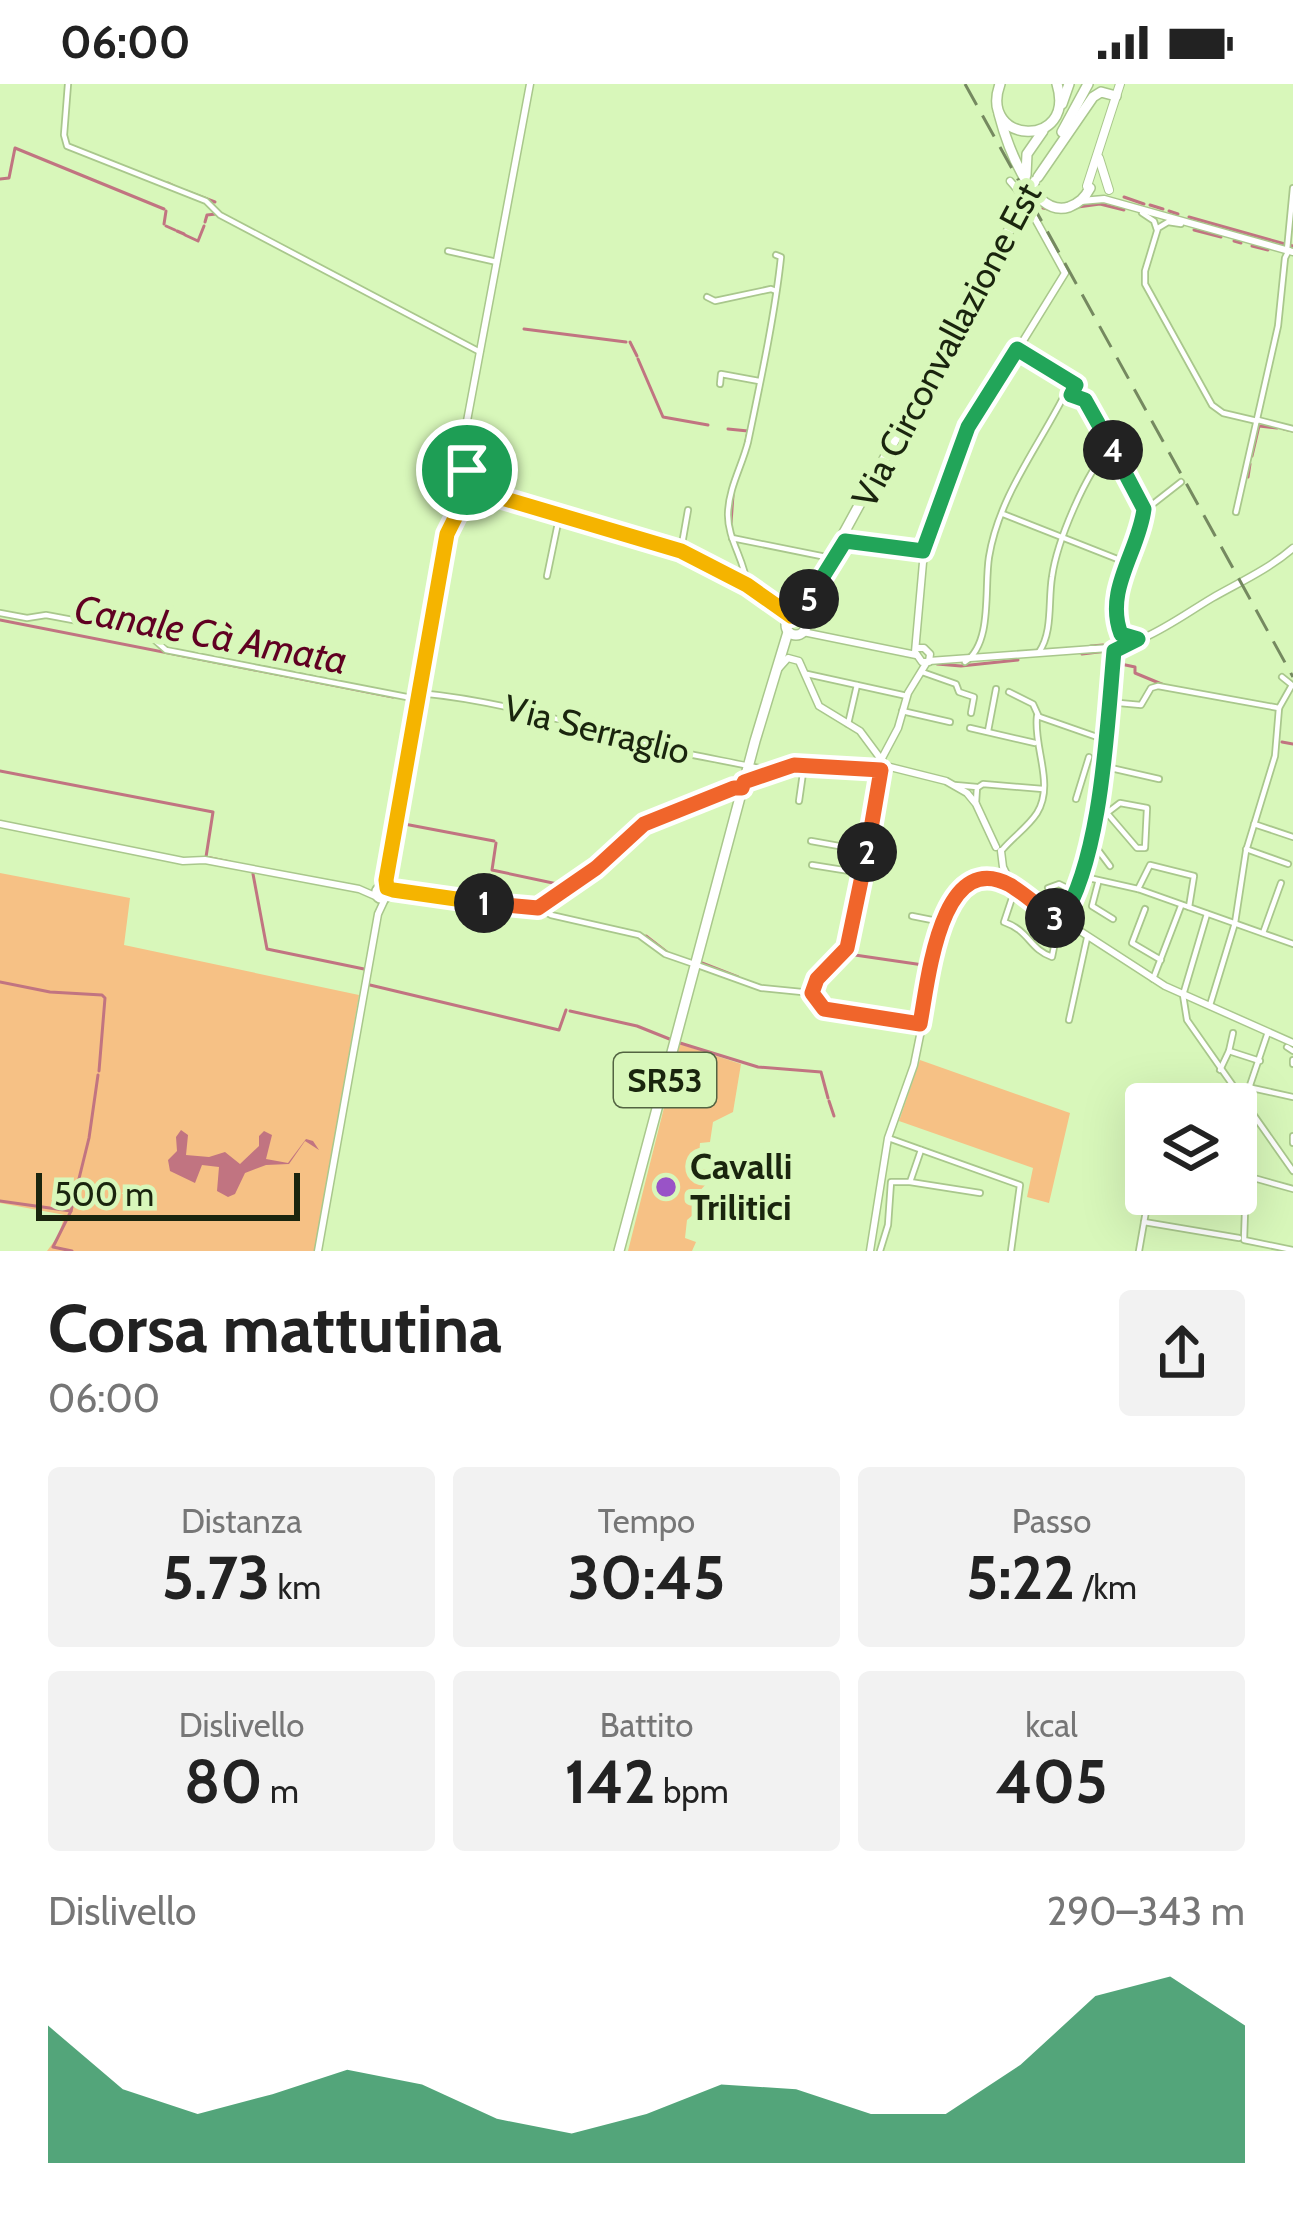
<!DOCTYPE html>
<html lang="it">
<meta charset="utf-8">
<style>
:root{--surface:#fff;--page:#f2f2f2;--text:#222;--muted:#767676;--accent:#0b8043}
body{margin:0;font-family:Cabin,sans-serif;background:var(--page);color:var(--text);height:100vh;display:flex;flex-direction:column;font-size:45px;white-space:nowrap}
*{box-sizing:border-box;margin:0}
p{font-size:39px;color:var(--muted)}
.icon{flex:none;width:66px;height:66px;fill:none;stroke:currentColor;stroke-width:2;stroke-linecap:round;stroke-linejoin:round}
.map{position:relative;height:1167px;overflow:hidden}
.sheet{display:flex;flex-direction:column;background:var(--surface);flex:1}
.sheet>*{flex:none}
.tools{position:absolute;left:1125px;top:999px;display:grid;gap:24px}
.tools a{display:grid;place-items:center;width:132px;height:132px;border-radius:12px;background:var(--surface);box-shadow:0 12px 48px #0002;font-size:60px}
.scale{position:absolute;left:36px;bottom:30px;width:264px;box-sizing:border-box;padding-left:12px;border:6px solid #1a250e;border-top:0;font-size:33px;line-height:42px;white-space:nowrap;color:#1a250e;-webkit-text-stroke:9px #d8f7ba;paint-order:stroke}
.pin{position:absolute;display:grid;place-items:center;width:102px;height:102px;color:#fff;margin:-51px;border:6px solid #fff;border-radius:50%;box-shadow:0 3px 12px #0007}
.km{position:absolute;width:60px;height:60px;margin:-30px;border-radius:50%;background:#222;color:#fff;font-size:33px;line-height:60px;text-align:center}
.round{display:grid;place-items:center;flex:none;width:126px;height:126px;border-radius:12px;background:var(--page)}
.head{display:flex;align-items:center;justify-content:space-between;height:204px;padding:0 48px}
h1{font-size:66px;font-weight:800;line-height:90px}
.figures{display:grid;grid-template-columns:repeat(3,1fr);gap:18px;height:204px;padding:12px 48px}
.figures div{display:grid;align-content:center;border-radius:12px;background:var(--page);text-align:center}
.figures b{font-size:60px;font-weight:800}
.figures small{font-size:33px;font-weight:400}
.figures p{font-size:33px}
.chart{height:336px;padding:24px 48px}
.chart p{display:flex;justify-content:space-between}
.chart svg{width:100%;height:216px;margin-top:12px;fill:var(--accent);opacity:.7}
.status{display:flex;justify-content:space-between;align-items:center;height:84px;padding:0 60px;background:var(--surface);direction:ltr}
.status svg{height:33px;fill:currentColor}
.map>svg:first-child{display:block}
.green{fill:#f6c185}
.water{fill:#c17481}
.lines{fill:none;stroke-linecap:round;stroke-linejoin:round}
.stream{stroke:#c17481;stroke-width:3}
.minor-casing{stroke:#a9c78c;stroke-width:8}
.tertiary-casing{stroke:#a9c78c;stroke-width:9}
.secondary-casing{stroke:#a9c78c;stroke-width:10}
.primary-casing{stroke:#a9c78c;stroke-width:12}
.minor{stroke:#fff;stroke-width:4.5}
.tertiary{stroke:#fff;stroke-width:6}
.secondary{stroke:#fff;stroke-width:8}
.primary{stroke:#fff;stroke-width:9}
.rail{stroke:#758960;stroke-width:3;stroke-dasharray:24 12;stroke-linecap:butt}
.primary-bridge-casing{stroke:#a9c78c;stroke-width:12;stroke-linecap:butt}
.primary-bridge{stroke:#fff;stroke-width:9}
.split-1-casing{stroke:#fff;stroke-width:24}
.split-2-casing{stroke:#fff;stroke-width:24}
.split-3-casing{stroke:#fff;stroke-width:24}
.split-4-casing{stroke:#fff;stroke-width:24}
.split-5-casing{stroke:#fff;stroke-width:24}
.split-6-casing{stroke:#fff;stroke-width:24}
.split-1{stroke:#f5b400;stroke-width:15}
.split-2{stroke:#f0652b;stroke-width:15}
.split-3{stroke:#f0652b;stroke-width:15}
.split-4{stroke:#22a559;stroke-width:15}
.split-5{stroke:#22a559;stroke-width:15}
.split-6{stroke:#f5b400;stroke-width:15}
.poi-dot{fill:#9953c7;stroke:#d8f7ba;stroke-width:4.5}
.labels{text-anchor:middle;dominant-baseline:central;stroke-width:12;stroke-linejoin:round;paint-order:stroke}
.shield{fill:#d8f7ba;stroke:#536442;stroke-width:3}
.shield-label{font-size:33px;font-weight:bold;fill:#1a250e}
.street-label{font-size:36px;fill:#1a250e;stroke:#d8f7ba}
.poi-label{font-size:36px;font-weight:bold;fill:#1a250e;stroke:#d8f7ba;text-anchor:start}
.water-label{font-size:39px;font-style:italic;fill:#600022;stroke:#d8f7ba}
</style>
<div class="status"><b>06:00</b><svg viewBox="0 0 49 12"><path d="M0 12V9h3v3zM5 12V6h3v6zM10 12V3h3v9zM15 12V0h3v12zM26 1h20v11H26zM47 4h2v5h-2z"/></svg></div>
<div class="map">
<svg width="1293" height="1167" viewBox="0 0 1293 1167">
<rect width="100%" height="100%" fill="#d8f7ba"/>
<!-- green -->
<g class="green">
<path d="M 0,789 L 130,814 L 124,861 L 359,911 L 315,1167 L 47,1167 L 58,1152 L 65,1131 L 0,1119 Z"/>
<path d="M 680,960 L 741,980 L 733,1028 L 713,1038 L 710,1058 L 700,1059 L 698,1084 L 708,1086 L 706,1100 L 697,1110 L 704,1118 L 702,1131 L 694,1130 L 687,1136 L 685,1154 L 696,1158 L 692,1167 L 628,1167 Z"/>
<path d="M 920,976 L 1070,1029 L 1049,1119 L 1027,1113 L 1033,1084 L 899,1037 Z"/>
</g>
<!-- water -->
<path class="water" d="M 181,1046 L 188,1051 L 186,1071 L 209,1073 L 225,1068 L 240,1080 L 259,1062 L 259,1052 L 264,1047 L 272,1051 L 266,1075 L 288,1079 L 306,1055 L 313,1057 L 319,1066 L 305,1057 L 289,1080 L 266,1081 L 245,1089 L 235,1110 L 228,1113 L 217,1107 L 219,1083 L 202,1081 L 195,1099 L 170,1087 L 168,1076 L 177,1067 L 176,1053 Z"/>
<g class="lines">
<!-- stream -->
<g class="stream">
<path d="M 0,95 L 9,94 L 15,64 L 164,125"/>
<path d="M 168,99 L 174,102"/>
<path d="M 186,107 L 215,118"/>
<path d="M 1124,113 L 1144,120"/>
<path d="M 1150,121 L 1163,125"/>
<path d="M 1078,123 L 1100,120 L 1124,126"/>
<path d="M 1043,124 L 1064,128"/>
<path d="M 1169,127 L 1178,130"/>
<path d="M 1189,133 L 1285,160"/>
<path d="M 205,138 L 207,131 L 216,130"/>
<path d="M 164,140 L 166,127"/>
<path d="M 166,142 L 175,146"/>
<path d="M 1194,146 L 1221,153"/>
<path d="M 177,147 L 184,150"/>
<path d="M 185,151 L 198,157 L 204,142"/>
<path d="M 1234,157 L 1241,159"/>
<path d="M 1290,161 L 1293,162"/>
<path d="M 1252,162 L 1268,166"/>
<path d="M 524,245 L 626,258"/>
<path d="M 630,258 L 637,272"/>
<path d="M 638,275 L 663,333 L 708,341"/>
<path d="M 728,345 L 748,347 L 745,362"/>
<path d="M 1284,345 L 1293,347"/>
<path d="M 1252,372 L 1259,342 L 1277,344"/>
<path d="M 1248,393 L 1250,380"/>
<path d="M 731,439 L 733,411"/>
<path d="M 0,536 L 393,613"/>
<path d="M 1091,562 L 1103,561"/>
<path d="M 1118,567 L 1145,558"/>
<path d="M 1082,570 L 1107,567 L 1111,577"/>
<path d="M 1116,579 L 1135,583 L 1135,589 L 1164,601"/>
<path d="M 937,580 L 961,582 L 1018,576"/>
<path d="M 1282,658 L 1293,660"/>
<path d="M 413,677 L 399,739 L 494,757"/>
<path d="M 0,687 L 213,728 L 206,773 L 230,778"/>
<path d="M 496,759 L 492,786 L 567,802"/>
<path d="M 253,790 L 267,865 L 364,885"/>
<path d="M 545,824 L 568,807"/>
<path d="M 646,852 L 668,869"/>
<path d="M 702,879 L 738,893"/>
<path d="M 825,891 L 848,870 L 930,882"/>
<path d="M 0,898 L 50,908 L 102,911 L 105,914 L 99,987"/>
<path d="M 370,901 L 559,946 L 566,926"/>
<path d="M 570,927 L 637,942 L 672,956"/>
<path d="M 680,959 L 758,983 L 821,988 L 828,1014"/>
<path d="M 829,1017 L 834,1032"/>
<path d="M 0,1117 L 71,1127 L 53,1163 L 72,1167"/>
<path d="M 71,1127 L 89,1054 L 98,991"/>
</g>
<!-- minor casing -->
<g class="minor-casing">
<g id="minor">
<path d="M 68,0 L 64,51 L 67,62 L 206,117 L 220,131 L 480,268"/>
<path d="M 1142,129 L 1154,137 L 1157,146"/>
<path d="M 1181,140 L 1168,138 L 1158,144 L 1145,187 L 1145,200 L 1212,321 L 1223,329 L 1257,337"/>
<path d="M 1287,166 L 1293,104"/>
<path d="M 448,167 L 497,178"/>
<path d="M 707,213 L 715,217 L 771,205 L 776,207"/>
<path d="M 1017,265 L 1059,288 L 1079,306 L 1143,420 L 1143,434 L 1122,489 L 1118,554 L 1114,561"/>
<path d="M 720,300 L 721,290 L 759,297"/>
<path d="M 1258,336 L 1293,345"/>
<path d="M 1144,427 L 1181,398"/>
<path d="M 1236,428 L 1278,242 L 1285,174 L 1289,166"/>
<path d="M 1003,430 L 1125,478"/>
<path d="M 732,454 L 831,474"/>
<path d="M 681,466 L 688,426"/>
<path d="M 547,492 L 560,429"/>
<path d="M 747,501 C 745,476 727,455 728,429 C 729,403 742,382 748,358 C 760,300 775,230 781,173 L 776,171"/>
<path d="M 0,529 L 27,534 L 46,531 L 137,548 L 149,551 L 166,566 L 417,615"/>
<path d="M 1039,568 C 1053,548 1048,517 1052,493 C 1057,457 1086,388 1111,362"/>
<path d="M 965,578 C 993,559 984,504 989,473 C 999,411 1040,361 1067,306 L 1074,301"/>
<path d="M 922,588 L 956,600 L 959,608 L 974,613 L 971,629"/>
<path d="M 807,590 L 907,612"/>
<path d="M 1009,608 L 1033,620 L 1038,631"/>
<path d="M 419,609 C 484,615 547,631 609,650 C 662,667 719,675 773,687"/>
<path d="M 1108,618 L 1141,621 L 1151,604 L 1158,602 L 1279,624 L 1292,601 L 1282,593"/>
<path d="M 902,627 L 950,638"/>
<path d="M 848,640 L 857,601"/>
<path d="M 970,644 L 1035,659"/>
<path d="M 988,647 L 996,605"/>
<path d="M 1106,651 L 1114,570 L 1118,563"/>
<path d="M 1102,682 L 1159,695"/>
<path d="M 747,699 L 795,681 L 882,686"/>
<path d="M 955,701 L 977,703 L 976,719"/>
<path d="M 977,704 L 983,700 L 1043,705"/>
<path d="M 1076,715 L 1089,673"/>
<path d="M 799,717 L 804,682"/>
<path d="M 1097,729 L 1107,729 L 1120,719 L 1147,724 L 1145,764 L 1137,764 L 1107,729"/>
<path d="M 1254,740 L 1293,753"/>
<path d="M 811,757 L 867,767"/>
<path d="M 1092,758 L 1110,782"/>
<path d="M 1003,765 C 1013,753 1028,743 1037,729 C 1055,700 1033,663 1037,632 L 1100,654 L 1102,649 L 1106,651 L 1100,654"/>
<path d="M 1246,765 L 1288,780"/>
<path d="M 812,781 L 862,789"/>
<path d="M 1080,792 L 1138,805 L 1293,860"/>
<path d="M 1098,799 L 1092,822 L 1113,835"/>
<path d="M 387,804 L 536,825 L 590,789 L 644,740 L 726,707 L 742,704"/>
<path d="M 1048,804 L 1059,800 L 1075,808"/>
<path d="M 1015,805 L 1004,838 C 1030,847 1029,865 1052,873 L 1055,858"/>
<path d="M 1138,805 L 1150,781 L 1194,792 L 1189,823"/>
<path d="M 538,824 L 551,831 L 639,851 L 665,870 L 691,879"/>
<path d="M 1145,825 L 1132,859 L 1161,876"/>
<path d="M 1207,830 L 1183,911 L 1187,936 L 1293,1087"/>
<path d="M 912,832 L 942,838"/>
<path d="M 1061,837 L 1073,817 L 1095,741 L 1105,655"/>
<path d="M 1263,849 L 1281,799"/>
<path d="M 700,882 L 761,904 L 812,909"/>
<path d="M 1153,895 L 1181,822"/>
<path d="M 812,909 C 816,887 840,880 848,860 L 881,686"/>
<path d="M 812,909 L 825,925 L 920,940"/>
<path d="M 1210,921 L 1235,839 L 1246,767 L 1275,672 L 1279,624"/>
<path d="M 1069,936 L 1087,854"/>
<path d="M 1233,949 L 1229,967 L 1260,977"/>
<path d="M 1287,963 L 1293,967"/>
<path d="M 1293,976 L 1293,980"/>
<path d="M 1220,986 L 1229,967"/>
<path d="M 1252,1004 L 1293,1013"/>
<path d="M 1244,1019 L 1268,948"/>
<path d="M 1293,1052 L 1293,1059"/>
<path d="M 891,1055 L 1020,1101 L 1011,1167"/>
<path d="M 1236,1055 L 1246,1027"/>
<path d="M 921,1066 L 910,1098 L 980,1109"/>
<path d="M 1236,1089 L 1293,1105"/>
<path d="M 1198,1110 L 1241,1121 L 1245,1127 L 1244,1156 L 1293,1166"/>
<path d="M 1144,1138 L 1239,1154"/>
<path d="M 880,1167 L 888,1141 L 891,1098 L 909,1098"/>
<path d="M 1139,1167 L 1149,1110"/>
</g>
</g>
<!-- tertiary casing -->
<g class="tertiary-casing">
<g id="tertiary">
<path d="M 1081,117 L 1104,115 L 1293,168"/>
<path d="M 478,401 L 492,411 C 564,430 748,471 787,536"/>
<path d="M 463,421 L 479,408 L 468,387"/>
<path d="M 841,462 L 847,456 L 857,456 L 924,467"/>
<path d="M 803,548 L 916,571"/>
<path d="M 918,564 L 924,564 L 930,570 L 929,578 L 922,578 L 915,568 L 925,456 L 965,351 L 1065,189 L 1022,111 L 1010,97"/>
<path d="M 1091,565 C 1137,567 1175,536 1212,514 C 1240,498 1269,485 1293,464"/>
<path d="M 929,577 L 1093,565"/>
<path d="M 779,584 L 788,574 L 799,577 L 819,622 L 860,647 L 886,682 L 946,697 L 967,709 L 976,720 L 996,763"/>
<path d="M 881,676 L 898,644 L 908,609 L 927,578"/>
<path d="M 0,740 L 183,777 L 205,776 L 359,805 L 375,812"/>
<path d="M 1001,767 L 1003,783 L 1011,800"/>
<circle cx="382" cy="809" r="7"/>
<path d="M 387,804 L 386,789 L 447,450 L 460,424 L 467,390 L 464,353 L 530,0"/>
<path d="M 318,1167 L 378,830 L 385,815"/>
<path d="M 870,1167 L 888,1054 L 914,981 L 944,833 C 956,799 975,792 1009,801 L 1165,902 L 1293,959"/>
</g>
</g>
<!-- secondary casing -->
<g class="secondary-casing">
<g id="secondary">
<path d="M 1099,74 L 1109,106"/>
<path d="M 1087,102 L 1120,0"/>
</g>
</g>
<!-- primary casing -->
<g class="primary-casing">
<g id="primary">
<path d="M 1000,0 C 978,61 1077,65 1057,0"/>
<path d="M 1062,20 L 1069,0"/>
<path d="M 999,30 C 1006,57 1032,135 1069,123 C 1079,119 1085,114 1090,104"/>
<path d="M 1062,48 L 1088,0"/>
<path d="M 1026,91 L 1027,70 L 1043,47"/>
<path d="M 1038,93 L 1093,13 L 1101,8 L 1116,12"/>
<circle cx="796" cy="541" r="10"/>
<path d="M 803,534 L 815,502 L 1021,124"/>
<path d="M 619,1167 L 755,657 L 788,548"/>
</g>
</g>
<!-- minor -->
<use href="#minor" class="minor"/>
<!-- tertiary -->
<use href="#tertiary" class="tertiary"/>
<!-- secondary -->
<use href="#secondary" class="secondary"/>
<!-- primary -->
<use href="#primary" class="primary"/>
<!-- rail -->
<g class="rail">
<path d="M 965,0 L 1025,108"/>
<path d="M 1030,116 L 1293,593"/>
</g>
<!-- primary-bridge casing -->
<g class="primary-bridge-casing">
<path id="primary-bridge" d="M 1021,124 L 1035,97"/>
</g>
<!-- primary-bridge -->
<use href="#primary-bridge" class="primary-bridge"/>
</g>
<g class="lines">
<!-- split-1 casing -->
<g class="split-1-casing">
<path id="split-1" d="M 467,386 L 460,424 L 447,450 L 386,796 L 387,804 L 393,806 L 484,819"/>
</g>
<!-- split-2 casing -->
<g class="split-2-casing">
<path id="split-2" d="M 484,819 L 538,824 L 596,784 L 644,740 L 734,704 L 742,704 L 744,698 L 794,681 L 881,686 L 867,768"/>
</g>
<!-- split-3 casing -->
<g class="split-3-casing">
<path id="split-3" d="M 867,768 L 847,864 L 817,895 L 812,909 L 824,925 L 920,940 C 928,898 940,763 1010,801 C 1025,810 1040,824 1055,834"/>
</g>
<!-- split-4 casing -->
<g class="split-4-casing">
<path id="split-4" d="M 1055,834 L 1061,837 C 1102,774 1107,642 1114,567 L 1138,555 L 1121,550 C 1104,506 1139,467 1144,425 L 1113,366"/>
</g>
<!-- split-5 casing -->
<g class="split-5-casing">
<path id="split-5" d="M 809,515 L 845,457 L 923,467 L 968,343 L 1017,265 L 1076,301 L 1071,311 L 1085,316 L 1113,366"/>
</g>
<!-- split-6 casing -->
<g class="split-6-casing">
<path id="split-6" d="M 467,386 L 476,399 L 492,411 L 681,467 L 747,501 L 791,532 L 805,523 L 809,515"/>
</g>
<!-- split-1 -->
<use href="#split-1" class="split-1"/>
<!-- split-2 -->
<use href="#split-2" class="split-2"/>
<!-- split-3 -->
<use href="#split-3" class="split-3"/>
<!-- split-4 -->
<use href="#split-4" class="split-4"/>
<!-- split-5 -->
<use href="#split-5" class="split-5"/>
<!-- split-6 -->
<use href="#split-6" class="split-6"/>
</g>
<!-- markers -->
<circle class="poi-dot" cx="666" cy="1103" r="12"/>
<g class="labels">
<!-- shield labels -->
<rect class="shield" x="614" y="969" width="102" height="54" rx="9"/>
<g class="shield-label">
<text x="665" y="996">SR53</text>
</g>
<!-- street labels -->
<g class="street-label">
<text transform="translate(946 261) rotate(-62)">Via Circonvallazione Est</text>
<text transform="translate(597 645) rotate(14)">Via Serraglio</text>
</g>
<!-- poi labels -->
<g class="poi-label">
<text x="690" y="1082">Cavalli<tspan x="690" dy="41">Trilitici</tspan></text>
</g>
<!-- water labels -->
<g class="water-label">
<text transform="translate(211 550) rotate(11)">Canale Cà Amata</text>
</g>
</g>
</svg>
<div class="tools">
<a><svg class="icon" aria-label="layers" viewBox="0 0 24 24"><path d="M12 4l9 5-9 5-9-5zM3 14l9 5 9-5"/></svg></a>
</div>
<div class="scale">500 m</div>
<div class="pin" style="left:467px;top:386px;background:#1e9e55"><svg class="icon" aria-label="arrive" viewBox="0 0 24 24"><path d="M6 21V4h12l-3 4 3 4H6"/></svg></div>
<b class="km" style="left:484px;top:819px">1</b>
<b class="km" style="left:867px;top:768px">2</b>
<b class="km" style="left:1055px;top:834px">3</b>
<b class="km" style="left:1113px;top:366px">4</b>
<b class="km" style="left:809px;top:515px">5</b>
</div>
<section class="sheet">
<div class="head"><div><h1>Corsa mattutina</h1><p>06:00</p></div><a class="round"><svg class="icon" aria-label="share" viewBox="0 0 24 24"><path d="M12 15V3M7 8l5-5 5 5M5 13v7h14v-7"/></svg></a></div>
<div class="figures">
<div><p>Distanza</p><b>5.73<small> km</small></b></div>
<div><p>Tempo</p><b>30:45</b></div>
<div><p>Passo</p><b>5:22<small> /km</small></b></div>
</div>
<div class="figures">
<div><p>Dislivello</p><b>80<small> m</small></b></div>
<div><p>Battito</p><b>142<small> bpm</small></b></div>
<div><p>kcal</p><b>405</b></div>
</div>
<div class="chart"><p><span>Dislivello</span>290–343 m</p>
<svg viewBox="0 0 160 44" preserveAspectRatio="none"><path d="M0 44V16L10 29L20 34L30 30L40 25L50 28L60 35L70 38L80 34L90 28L100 29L110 34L120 34L130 24L140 10L150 6L160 16V44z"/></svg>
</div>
</section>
